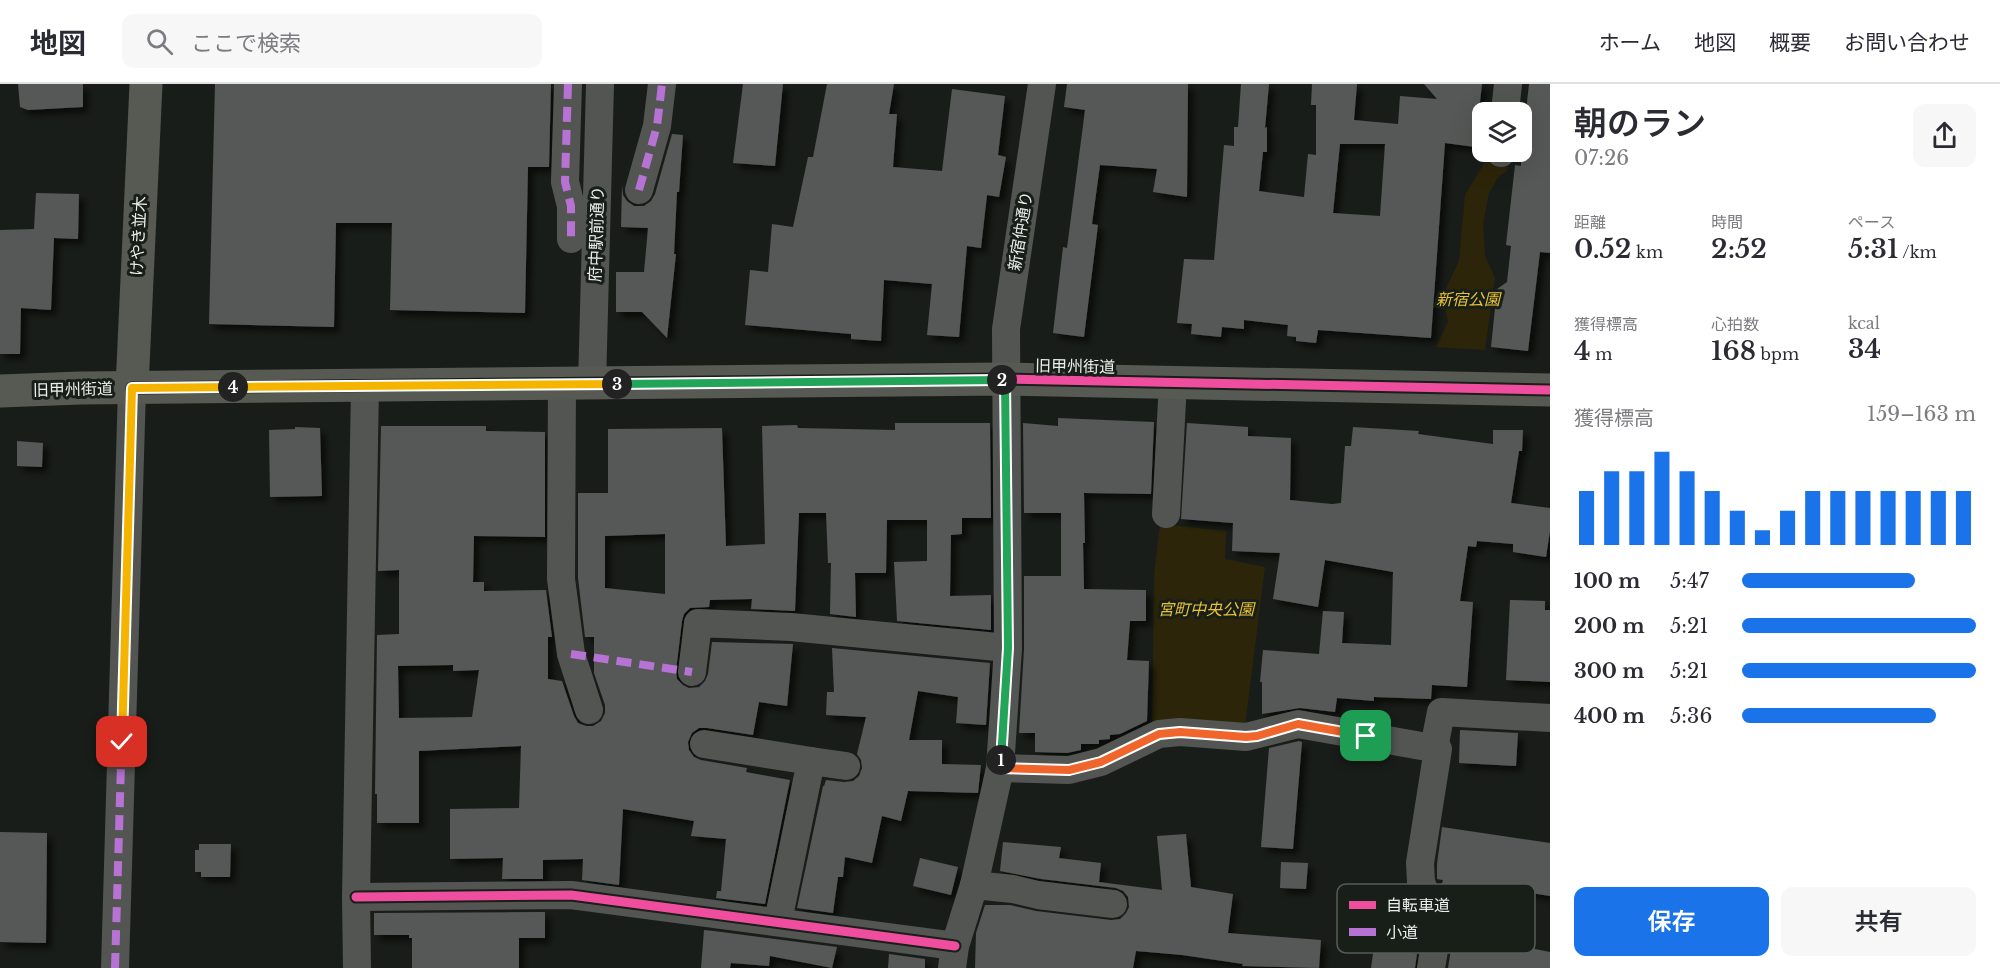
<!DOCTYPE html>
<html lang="ja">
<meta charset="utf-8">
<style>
:root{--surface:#fff;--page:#f7f7f7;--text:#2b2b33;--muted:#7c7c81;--line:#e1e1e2;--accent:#1a73e8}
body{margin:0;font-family:"Libre Baskerville","Noto Sans JP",serif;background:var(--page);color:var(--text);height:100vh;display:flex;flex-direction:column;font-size:22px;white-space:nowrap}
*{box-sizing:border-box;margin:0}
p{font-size:20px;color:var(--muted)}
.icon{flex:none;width:33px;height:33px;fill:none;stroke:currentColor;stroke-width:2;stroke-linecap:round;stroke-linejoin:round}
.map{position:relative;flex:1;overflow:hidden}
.details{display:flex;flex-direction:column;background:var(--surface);width:450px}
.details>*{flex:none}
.controls{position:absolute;left:1472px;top:18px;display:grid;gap:12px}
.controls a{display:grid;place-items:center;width:60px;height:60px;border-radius:12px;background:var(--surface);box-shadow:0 6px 24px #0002;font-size:30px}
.pin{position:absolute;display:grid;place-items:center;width:51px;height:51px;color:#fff;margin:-26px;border-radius:12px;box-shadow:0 3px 9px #0006}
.km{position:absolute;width:30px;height:30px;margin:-15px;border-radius:50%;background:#222;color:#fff;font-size:16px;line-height:30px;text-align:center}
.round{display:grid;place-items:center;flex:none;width:63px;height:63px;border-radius:12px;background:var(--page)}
.headline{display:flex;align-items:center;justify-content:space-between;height:102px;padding:0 24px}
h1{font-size:33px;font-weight:600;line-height:45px}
.figures{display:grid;grid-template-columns:repeat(3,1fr);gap:9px;height:102px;padding:6px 24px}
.figures div{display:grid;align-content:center}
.figures b{font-size:26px;font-weight:600}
.figures small{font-size:16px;font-weight:400}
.figures p{font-size:16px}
.chart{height:168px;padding:12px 24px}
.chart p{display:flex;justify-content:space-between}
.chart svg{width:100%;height:108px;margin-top:6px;stroke:var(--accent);stroke-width:6}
.button{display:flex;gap:12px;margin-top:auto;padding:12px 24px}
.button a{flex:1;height:69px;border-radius:12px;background:var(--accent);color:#fff;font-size:24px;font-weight:600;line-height:69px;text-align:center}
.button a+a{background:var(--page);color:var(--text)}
ul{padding:0 24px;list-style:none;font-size:20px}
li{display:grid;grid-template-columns:96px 72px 1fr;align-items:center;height:45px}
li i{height:15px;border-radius:8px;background:var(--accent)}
header{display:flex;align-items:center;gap:36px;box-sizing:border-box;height:84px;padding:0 30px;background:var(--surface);border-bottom:2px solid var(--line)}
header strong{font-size:28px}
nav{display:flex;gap:33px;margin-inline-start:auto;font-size:21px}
.search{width:420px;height:54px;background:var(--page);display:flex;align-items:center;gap:15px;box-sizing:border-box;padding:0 21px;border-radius:12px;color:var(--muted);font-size:22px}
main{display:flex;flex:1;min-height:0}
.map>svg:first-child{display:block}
.green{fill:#2c2509}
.building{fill:#545856;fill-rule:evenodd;filter:url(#shadow)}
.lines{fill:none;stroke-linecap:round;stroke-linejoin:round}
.minor{stroke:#535552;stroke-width:28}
.major{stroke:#575953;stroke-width:33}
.quiet{stroke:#b673d3;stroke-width:8;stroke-dasharray:15 8;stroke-linecap:butt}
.cycleway-casing{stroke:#181e18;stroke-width:13}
.cycleway{stroke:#ef4d9e;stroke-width:9}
.split-1-casing{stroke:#fff;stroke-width:12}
.split-2-casing{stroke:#fff;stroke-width:12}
.split-3-casing{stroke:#fff;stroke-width:12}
.split-4-casing{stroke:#fff;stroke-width:12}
.split-5-casing{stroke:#fff;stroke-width:12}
.split-1{stroke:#f0652b;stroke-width:8}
.split-2{stroke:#22a559;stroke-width:8}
.split-3{stroke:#22a559;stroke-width:8}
.split-4{stroke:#f5b400;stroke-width:8}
.split-5{stroke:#f5b400;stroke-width:8}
.labels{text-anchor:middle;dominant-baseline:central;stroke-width:6;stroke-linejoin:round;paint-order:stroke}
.street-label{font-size:16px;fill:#eaeeea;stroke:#181e18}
.park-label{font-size:16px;font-style:italic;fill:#e9c233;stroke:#181e18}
.key{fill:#181e18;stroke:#575c57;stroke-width:1.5}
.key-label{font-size:16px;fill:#eaeeea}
</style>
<header>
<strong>地図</strong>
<div class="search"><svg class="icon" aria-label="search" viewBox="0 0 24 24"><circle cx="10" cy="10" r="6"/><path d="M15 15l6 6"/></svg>ここで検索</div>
<nav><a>ホーム</a><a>地図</a><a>概要</a><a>お問い合わせ</a></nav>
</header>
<main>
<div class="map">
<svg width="1550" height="884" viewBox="0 0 1550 884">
<defs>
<filter id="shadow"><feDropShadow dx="5.5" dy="5.5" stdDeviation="3" flood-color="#0009"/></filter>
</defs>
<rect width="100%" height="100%" fill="#191d19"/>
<!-- green -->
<g class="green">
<path d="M 1487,75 L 1510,76 L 1507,87 L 1498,93 L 1489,109 L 1483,139 L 1485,172 L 1495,194 L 1485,266 L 1436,263 L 1448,238 L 1443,211 L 1459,177 L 1465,111 Z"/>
<path d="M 1160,440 L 1226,447 L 1225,475 L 1265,483 L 1245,642 L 1152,645 L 1154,492 Z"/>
</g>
<!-- building -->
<g class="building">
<path d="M 18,0 L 83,0 L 83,23 L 28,26 L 20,23 Z"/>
<path d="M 215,0 L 551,0 L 549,83 L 528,83 L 525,229 L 390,226 L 392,139 L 336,139 L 334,243 L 209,240 Z"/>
<path d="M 743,0 L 783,0 L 775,82 L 733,79 Z"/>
<path d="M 827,0 L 894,0 L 889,30 L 897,30 L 893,83 L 942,87 L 952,5 L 1005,12 L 998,71 L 1006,73 L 999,113 L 987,111 L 981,164 L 967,162 L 959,253 L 927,251 L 932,200 L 884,196 L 881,257 L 851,255 L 851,250 L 745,241 L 750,186 L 768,188 L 772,140 L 793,143 L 808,73 L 813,73 Z"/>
<path d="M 1067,0 L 1188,0 L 1187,113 L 1153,108 L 1157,85 L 1100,81 L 1092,140 L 1098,141 L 1084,253 L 1053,249 L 1063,163 L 1067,164 L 1085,26 L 1064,23 Z"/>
<path d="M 1241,0 L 1269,0 L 1265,44 L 1267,43 L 1267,68 L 1263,68 L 1259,107 L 1304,113 L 1308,70 L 1316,71 L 1316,21 L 1311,21 L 1312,0 L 1357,0 L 1354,36 L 1398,40 L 1400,12 L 1437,15 L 1424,0 L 1482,0 L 1475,63 L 1445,59 L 1431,254 L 1318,246 L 1316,259 L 1296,257 L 1296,253 L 1287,252 L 1288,241 L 1244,236 L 1244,245 L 1222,243 L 1221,253 L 1191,250 L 1192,240 L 1177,239 L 1184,175 L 1214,176 L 1224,61 L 1234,62 L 1234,43 L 1238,43 ZM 1340,60 L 1385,60 L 1380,132 L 1333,129 Z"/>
<path d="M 1529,0 L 1550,0 L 1550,169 L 1540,168 L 1528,267 L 1491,263 L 1497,205 L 1507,198 L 1511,162 L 1506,161 L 1515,81 L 1521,82 L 1521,54 L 1523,54 Z"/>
<path d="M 672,50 L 683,51 L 679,108 L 677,108 L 674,170 L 676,170 L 667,254 L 642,228 L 616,228 L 616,188 L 644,188 L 648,144 L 621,143 L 622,101 L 623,111 L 627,117 L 634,122 L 644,122 L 651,117 L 655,110 Z"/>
<path d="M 36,109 L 79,110 L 78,155 L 54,154 L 51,226 L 21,224 L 20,270 L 0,270 L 0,146 L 34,145 Z"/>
<path d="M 1058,334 L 1154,338 L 1151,410 L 1084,409 L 1085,459 L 1083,459 L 1084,505 L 1146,506 L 1146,537 L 1130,537 L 1127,576 L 1149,577 L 1147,637 L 1120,650 L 1110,651 L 1110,655 L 1099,656 L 1099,660 L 1081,660 L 1081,666 L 1067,669 L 1035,668 L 1035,649 L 1019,649 L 1024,565 L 1024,492 L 1061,492 L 1061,429 L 1024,429 L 1023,339 L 1058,342 Z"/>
<path d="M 895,339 L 990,339 L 991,434 L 962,434 L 962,450 L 951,451 L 950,512 L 991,511 L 991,546 L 897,537 L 894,478 L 927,477 L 927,436 L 887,436 L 886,489 L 855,489 L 856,533 L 830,530 L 831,479 L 828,479 L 826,429 L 799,429 L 795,527 L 751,525 L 752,515 L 710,516 L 709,523 L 690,524 L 684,530 L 682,537 L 676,587 L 677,595 L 683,601 L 689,604 L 699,603 L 705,597 L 708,590 L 712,558 L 793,560 L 787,622 L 759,618 L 753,651 L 707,644 L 699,644 L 692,649 L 688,658 L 689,666 L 694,673 L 701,676 L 747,684 L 746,688 L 790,696 L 765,820 L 716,814 L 717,807 L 721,807 L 726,755 L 691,752 L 694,737 L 623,725 L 619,801 L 582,796 L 583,775 L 543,776 L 543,795 L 502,795 L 503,774 L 450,775 L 450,725 L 519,724 L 521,662 L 419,667 L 419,739 L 377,739 L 377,710 L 375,710 L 377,551 L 399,550 L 399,486 L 378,487 L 381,342 L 486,342 L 486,347 L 545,348 L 545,453 L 474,452 L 473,498 L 484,498 L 484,507 L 546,506 L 552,553 L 548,553 L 548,595 L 562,597 L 574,632 L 578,639 L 586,642 L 593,642 L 601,637 L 605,629 L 605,621 L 594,589 L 594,553 L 585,553 L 578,494 L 578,409 L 608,409 L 608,345 L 722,344 L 726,462 L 765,460 L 762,342 L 797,341 L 798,344 L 895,346 ZM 665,450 L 665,510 L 605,504 L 605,452 ZM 453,581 L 453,587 L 479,586 L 472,633 L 399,634 L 398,582 Z"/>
<path d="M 1187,339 L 1248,343 L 1248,352 L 1291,354 L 1290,416 L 1332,420 L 1341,419 L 1345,362 L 1351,362 L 1353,343 L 1419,347 L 1418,350 L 1493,360 L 1493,346 L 1523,346 L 1522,367 L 1519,367 L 1511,419 L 1550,424 L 1550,447 L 1546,473 L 1513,468 L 1513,460 L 1477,457 L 1476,463 L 1468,462 L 1460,517 L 1473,518 L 1467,603 L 1432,601 L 1431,615 L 1374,613 L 1374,617 L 1337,614 L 1335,628 L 1300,624 L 1262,630 L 1262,598 L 1260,598 L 1263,566 L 1319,570 L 1323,527 L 1344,528 L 1342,559 L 1391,561 L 1393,488 L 1325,476 L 1318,523 L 1273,515 L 1280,469 L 1232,467 L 1233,439 L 1181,435 Z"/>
<path d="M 295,343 L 320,344 L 322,412 L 270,413 L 269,346 L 295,345 Z"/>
<path d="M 17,357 L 43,359 L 42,383 L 17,382 Z"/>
<path d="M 1510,516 L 1545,517 L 1545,526 L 1550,526 L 1550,598 L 1506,596 Z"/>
<path d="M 832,564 L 990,579 L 986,641 L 956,639 L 958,613 L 918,607 L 909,656 L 942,656 L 942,680 L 981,681 L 978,709 L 908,707 L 901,737 L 882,732 L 872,779 L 845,773 L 843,793 L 838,793 L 833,829 L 797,824 L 823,702 L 824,702 L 826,696 L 844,698 L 853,697 L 859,692 L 862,684 L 861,676 L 857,670 L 866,633 L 826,631 L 827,608 L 834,608 Z"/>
<path d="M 1460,646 L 1518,649 L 1516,682 L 1459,679 Z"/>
<path d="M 1299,657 L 1302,658 L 1293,765 L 1261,763 L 1269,664 Z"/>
<path d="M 1442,743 L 1550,759 L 1550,812 L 1498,804 L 1488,856 L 1550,868 L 1550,884 L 1448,884 L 1454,846 L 1450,828 L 1455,804 L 1441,802 L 1443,796 L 1437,795 L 1437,780 Z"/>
<path d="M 0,748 L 47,749 L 46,859 L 0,858 Z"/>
<path d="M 1186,750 L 1191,803 L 1233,810 L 1228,849 L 1321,856 L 1319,884 L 1242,882 L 1243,880 L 1182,871 L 1136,867 L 1133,884 L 975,884 L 976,849 L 985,821 L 1010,821 L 1036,827 L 1111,836 L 1120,835 L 1126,829 L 1129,823 L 1128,813 L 1123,807 L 1116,804 L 1041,795 L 1000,787 L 1003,758 L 1061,763 L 1059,774 L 1101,779 L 1099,798 L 1162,806 L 1157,752 Z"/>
<path d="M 199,760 L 231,760 L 230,793 L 201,793 L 201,788 L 195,788 L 195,766 L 199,766 Z"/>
<path d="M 920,774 L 958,783 L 951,811 L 913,802 Z"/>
<path d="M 1281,778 L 1308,779 L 1306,805 L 1280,804 Z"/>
<path d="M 545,828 L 545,854 L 519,854 L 519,884 L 412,884 L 412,854 L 409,854 L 409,851 L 374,851 L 374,829 Z"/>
<path d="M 704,846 L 714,847 L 837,863 L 832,884 L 770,872 L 769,882 L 731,879 L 730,884 L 701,884 Z"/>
<path d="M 1374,863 L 1417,870 L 1415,884 L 1371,884 Z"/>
<path d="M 889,870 L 925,875 L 925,884 L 888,884 Z"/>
</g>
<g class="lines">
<!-- minor -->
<g class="minor">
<path d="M 568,0 L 565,98 L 571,122 L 571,155"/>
<path d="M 1505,28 L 1508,0"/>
<path d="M 1501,69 L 1501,68"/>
<path d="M 639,106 L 657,42 L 662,0"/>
<path d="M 562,300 L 561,495 L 571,570 L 589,626"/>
<path d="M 592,301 L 600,0"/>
<path d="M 1166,430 L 1173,298"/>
<path d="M 692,588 L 698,539 L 791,543 L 1008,564"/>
<path d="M 704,660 L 811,677 L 778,837"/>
<path d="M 1434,664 L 1441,628 L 1550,634"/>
<path d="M 811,677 L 846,682"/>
<path d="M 1000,684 L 1069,686 L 1101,678 L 1159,650 L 1180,648 L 1246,653 L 1298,640 L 1438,665 L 1420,779 L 1421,798 L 1438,843 L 1431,884"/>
<path d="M 974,801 L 1013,805 L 1038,811 L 1113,820"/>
<path d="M 356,813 L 571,811 L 955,862"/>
<path d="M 115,884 L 132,304"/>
<path d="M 357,884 L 356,813 L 365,302"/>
<path d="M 952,884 L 955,862 L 974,801 L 1000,684 L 1008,564 L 1006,245 L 1042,0"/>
</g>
<!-- major -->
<g class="major">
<path d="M 132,304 L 146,0"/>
<path d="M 0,307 L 80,304 L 1005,295 L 1550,306"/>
</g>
<!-- quiet -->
<g class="quiet">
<path d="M 568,0 L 565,98 L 571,122 L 571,155"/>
<path d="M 639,106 L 657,42 L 662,0"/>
<path d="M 571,570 L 692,588"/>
<path d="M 115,884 L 132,304"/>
</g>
<!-- cycleway casing -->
<g class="cycleway-casing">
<g id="cycleway">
<path d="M 132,304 L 1005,295 L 1550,306"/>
<path d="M 356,813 L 571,811 L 955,862"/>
</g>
</g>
<!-- cycleway -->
<use href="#cycleway" class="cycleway"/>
</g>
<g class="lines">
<!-- split-1 casing -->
<g class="split-1-casing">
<path id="split-1" d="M 1001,676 L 1000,684 L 1069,686 L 1101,678 L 1159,650 L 1180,648 L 1246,653 L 1257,652 L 1298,640 L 1366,652"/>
</g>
<!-- split-2 casing -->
<g class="split-2-casing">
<path id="split-2" d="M 1001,676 L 1008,564 L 1005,296 L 1002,296"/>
</g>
<!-- split-3 casing -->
<g class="split-3-casing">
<path id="split-3" d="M 617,300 L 1002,296"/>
</g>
<!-- split-4 casing -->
<g class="split-4-casing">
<path id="split-4" d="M 233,303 L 617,300"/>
</g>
<!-- split-5 casing -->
<g class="split-5-casing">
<path id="split-5" d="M 122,658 L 132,304 L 233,303"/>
</g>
<!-- split-1 -->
<use href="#split-1" class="split-1"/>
<!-- split-2 -->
<use href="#split-2" class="split-2"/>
<!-- split-3 -->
<use href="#split-3" class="split-3"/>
<!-- split-4 -->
<use href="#split-4" class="split-4"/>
<!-- split-5 -->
<use href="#split-5" class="split-5"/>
</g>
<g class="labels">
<!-- street labels -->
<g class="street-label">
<text transform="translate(1020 147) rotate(-81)">新宿仲通り</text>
<text transform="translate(596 150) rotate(-88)">府中駅前通り</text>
<text transform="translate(138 152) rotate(-87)">けやき並木</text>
<text transform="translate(1075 282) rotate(1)">旧甲州街道</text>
<text transform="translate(73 305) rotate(-1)">旧甲州街道</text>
</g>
<!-- park labels -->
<g class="park-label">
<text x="1468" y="215">新宿公園</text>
<text x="1206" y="525">宮町中央公園</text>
</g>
</g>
<!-- legend -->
<rect x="1337" y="800" width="198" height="69" rx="9" class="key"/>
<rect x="1349" y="817" width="27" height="8" fill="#ef4d9e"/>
<rect x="1349" y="844" width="27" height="8" fill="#b673d3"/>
<g class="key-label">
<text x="1386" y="827">自転車道</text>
<text x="1386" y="854">小道</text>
</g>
</svg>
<div class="controls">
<a><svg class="icon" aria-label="layers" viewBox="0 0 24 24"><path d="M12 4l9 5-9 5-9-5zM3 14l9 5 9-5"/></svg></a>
</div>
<div class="pin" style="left:1366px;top:652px;background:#1e9e55"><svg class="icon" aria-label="arrive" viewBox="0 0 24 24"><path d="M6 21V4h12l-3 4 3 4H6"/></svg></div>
<div class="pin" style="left:122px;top:658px;background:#d93025"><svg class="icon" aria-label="check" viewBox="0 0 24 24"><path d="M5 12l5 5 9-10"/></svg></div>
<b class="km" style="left:1001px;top:676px">1</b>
<b class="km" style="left:1002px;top:296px">2</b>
<b class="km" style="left:617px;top:300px">3</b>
<b class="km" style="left:233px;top:303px">4</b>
</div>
<section class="details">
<div class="headline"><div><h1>朝のラン</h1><p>07:26</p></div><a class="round"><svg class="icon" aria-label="share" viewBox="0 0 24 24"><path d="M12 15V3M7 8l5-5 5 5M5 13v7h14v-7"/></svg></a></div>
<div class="figures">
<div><p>距離</p><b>0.52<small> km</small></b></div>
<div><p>時間</p><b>2:52</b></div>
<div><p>ペース</p><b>5:31<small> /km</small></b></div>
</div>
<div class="figures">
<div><p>獲得標高</p><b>4<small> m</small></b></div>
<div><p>心拍数</p><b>168<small> bpm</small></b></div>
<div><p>kcal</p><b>34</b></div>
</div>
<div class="chart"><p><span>獲得標高</span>159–163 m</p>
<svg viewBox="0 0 160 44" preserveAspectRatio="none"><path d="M5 44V22M15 44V14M25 44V14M35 44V6M45 44V14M55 44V22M65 44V30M75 44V38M85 44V30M95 44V22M105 44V22M115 44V22M125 44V22M135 44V22M145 44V22M155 44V22"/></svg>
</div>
<ul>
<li><b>100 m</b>5:47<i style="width:74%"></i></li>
<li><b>200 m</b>5:21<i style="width:100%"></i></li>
<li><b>300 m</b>5:21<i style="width:100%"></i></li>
<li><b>400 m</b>5:36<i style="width:83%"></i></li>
</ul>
<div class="button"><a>保存</a><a>共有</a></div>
</section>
</main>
